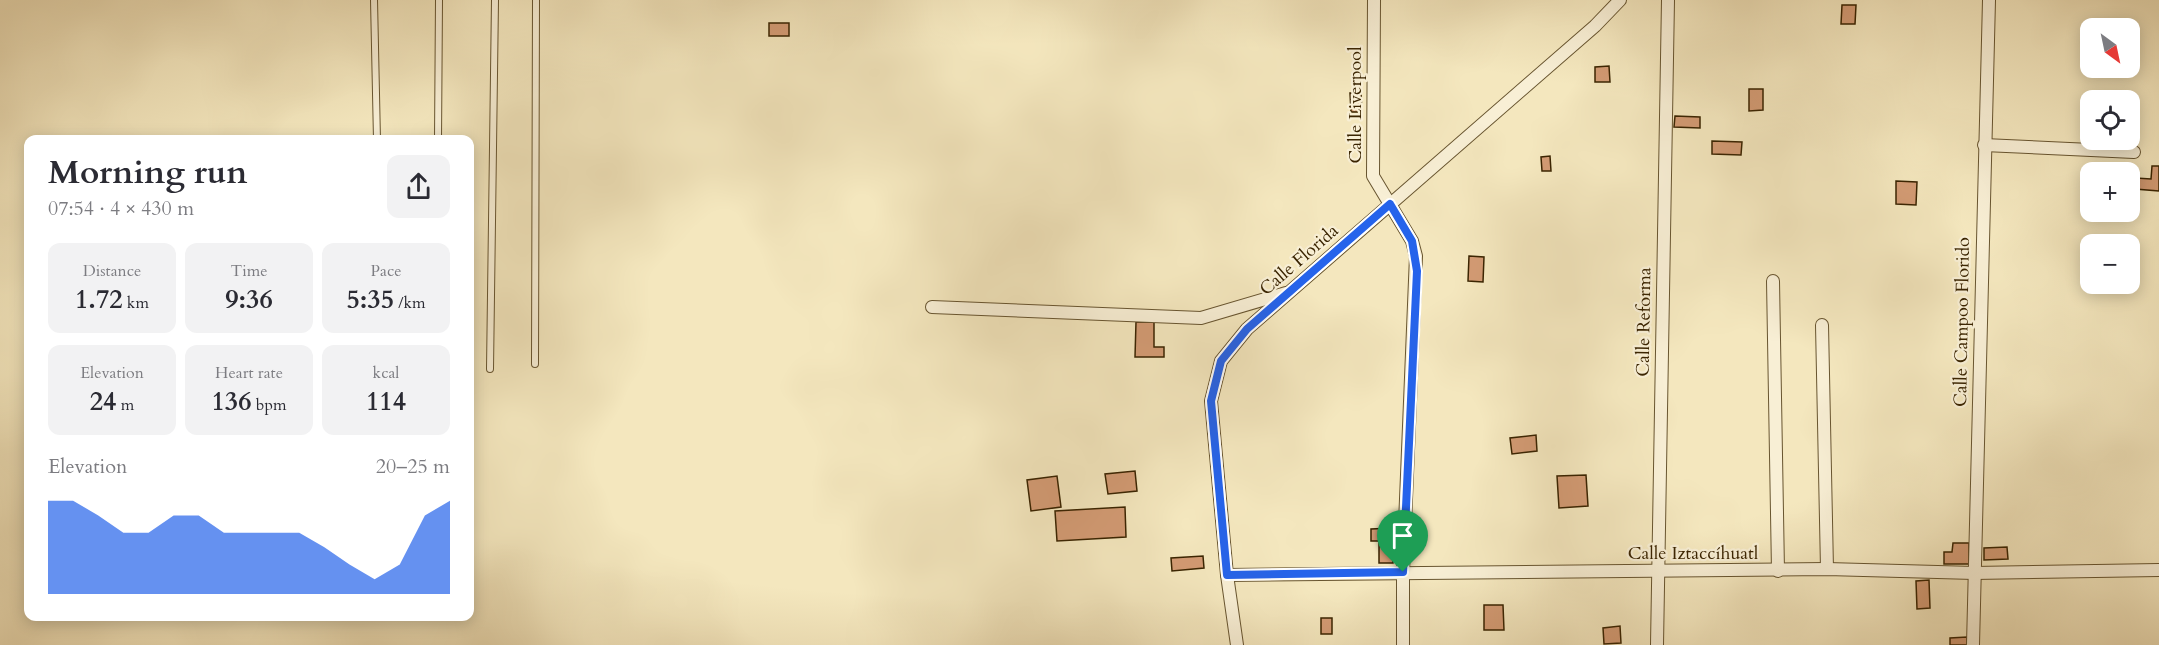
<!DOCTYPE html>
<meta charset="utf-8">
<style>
:root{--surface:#fff;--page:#f2f2f3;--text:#2b2b33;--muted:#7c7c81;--accent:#2563eb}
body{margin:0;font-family:Cardo,serif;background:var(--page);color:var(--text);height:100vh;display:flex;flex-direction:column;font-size:22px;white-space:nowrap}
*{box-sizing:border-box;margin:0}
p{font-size:20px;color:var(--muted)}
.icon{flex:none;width:33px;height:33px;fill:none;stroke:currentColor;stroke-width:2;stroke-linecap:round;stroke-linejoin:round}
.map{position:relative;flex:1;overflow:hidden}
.details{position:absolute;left:24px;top:135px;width:450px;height:486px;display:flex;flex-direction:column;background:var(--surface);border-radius:12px;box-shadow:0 3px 15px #0003}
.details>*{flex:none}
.needle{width:39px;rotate:147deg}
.fabs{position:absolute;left:2080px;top:18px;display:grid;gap:12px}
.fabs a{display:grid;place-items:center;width:60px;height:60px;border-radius:12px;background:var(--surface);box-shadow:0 3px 15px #0003;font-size:30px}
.pin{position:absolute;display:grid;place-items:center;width:51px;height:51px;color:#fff;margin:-62px -26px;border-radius:50% 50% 50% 0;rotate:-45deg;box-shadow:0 0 6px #0007}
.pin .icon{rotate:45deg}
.round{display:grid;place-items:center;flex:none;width:63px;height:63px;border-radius:12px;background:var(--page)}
.summary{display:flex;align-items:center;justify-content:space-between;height:102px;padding:0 24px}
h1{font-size:33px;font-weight:600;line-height:45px}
.figures{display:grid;grid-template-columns:repeat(3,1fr);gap:9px;height:102px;padding:6px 24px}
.figures div{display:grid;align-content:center;border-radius:12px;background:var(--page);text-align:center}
.figures b{font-size:26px;font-weight:600}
.figures small{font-size:16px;font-weight:400}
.figures p{font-size:16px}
.chart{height:168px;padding:12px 24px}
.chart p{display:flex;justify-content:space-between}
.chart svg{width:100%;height:108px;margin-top:6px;fill:var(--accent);opacity:.7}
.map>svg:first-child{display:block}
.building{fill:#d39b74;stroke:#3a2401;stroke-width:1.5}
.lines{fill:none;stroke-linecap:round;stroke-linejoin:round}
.service-casing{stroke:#685530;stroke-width:8}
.minor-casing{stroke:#685530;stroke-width:14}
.service{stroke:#f8efd5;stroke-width:6}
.minor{stroke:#f8efd5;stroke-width:12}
.route-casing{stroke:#fff;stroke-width:12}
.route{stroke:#2563eb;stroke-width:8}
.labels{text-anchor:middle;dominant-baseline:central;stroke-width:4.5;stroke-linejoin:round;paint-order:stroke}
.street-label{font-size:18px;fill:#3a2401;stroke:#f8efd5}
</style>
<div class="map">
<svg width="2159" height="645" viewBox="0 0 2159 645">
<rect width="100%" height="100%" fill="#f4e7be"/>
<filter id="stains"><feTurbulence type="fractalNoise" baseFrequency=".00333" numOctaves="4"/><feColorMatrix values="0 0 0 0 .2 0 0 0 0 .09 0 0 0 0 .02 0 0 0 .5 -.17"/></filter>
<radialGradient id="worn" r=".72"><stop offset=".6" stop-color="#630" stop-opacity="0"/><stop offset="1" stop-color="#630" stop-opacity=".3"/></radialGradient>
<!-- building -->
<g class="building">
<path d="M 1842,5 L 1856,5 L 1855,24 L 1841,24 Z"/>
<rect x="769" y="23" width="20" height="13"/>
<path d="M 1609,66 L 1610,82 L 1595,82 L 1595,67 Z"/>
<path d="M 1749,89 L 1763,89 L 1763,110 L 1749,111 Z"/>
<path d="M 1350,93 L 1361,93 L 1362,112 L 1351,112 Z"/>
<path d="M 1675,116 L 1700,117 L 1700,128 L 1674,127 Z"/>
<path d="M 1712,141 L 1742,142 L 1741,155 L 1712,154 Z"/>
<path d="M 1550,156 L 1551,171 L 1542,171 L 1541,157 Z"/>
<path d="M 2152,166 L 2159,166 L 2159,191 L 2135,189 L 2136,178 L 2151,179 Z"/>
<path d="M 1896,181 L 1917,182 L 1916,205 L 1896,204 Z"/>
<path d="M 1469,256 L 1484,257 L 1483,282 L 1468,281 Z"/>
<path d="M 1136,322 L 1154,322 L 1154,347 L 1164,347 L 1164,357 L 1135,357 Z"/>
<path d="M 1536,435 L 1537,451 L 1512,454 L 1510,438 Z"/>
<path d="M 1135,471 L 1137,491 L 1108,494 L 1105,474 Z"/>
<path d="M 1586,475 L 1588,506 L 1559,508 L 1557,476 Z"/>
<path d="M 1057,476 L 1061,507 L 1031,511 L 1027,480 Z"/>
<path d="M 1125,507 L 1126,537 L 1057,541 L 1055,511 Z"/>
<path d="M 1393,528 L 1393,563 L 1379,563 L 1379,541 L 1371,541 L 1371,529 Z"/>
<path d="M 1953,543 L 1969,543 L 1969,564 L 1944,564 L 1944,552 L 1952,552 Z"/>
<path d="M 2007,547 L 2008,559 L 1984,560 L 1984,548 Z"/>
<path d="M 1203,556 L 1204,568 L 1172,571 L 1171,558 Z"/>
<path d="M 1929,580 L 1930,608 L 1917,609 L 1916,581 Z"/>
<path d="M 1484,605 L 1503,605 L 1504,630 L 1484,630 Z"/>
<rect x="1321" y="618" width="11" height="16"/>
<path d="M 1620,626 L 1621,643 L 1604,644 L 1603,628 Z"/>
<path d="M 1967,637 L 1967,645 L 1950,645 L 1950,638 Z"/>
</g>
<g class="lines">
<!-- service casing -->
<g class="service-casing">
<g id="service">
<path d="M 374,0 L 377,140"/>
<path d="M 438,140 L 439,0"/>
<path d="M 535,364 L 536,0"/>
<path d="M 490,369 L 495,0"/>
</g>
</g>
<!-- minor casing -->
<g class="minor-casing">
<g id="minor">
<path d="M 1374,0 L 1373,176 L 1412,241 L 1416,256 L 1403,572 L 1403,645"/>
<path d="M 1984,145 L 2134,152"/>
<path d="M 1773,281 L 1778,571"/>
<path d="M 932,307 L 1201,318 L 1286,293"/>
<path d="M 1822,325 L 1827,569"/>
<path d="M 1227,575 L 1827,569 L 1974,573 L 2159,570"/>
<path d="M 1237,645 L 1227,575 L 1211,401 L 1221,361 L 1247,329 L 1595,26 L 1620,0"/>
<path d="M 1657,645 L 1668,0"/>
<path d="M 1973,645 L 1989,0"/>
</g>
</g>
<!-- service -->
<use href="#service" class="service"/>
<!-- minor -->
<use href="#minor" class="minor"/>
</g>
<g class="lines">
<!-- route casing -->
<g class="route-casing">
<path id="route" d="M 1390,204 L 1412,241 L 1417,271 L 1403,572 L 1227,575 L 1211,401 L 1221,361 L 1247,329 Z"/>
</g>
<!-- route -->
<use href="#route" class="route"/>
</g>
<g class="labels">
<!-- street labels -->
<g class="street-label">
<text transform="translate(1355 105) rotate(-90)">Calle Liverpool</text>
<text transform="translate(1299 260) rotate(-41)">Calle Florida</text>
<text transform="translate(1644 322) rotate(-89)">Calle Reforma</text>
<text transform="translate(1962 322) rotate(-89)">Calle Campoo Florido</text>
<text x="1693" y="553">Calle Iztaccíhuatl</text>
</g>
</g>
<rect width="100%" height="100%" filter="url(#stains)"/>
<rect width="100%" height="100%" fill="url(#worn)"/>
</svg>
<div class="fabs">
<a><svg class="needle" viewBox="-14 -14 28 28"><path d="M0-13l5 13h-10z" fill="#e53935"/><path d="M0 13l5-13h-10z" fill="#7c7c81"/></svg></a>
<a><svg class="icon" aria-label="locate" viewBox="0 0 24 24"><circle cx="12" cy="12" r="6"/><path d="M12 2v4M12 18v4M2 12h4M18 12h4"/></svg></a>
<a>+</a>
<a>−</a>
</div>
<div class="pin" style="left:1403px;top:572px;background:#1e9e55"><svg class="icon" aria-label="arrive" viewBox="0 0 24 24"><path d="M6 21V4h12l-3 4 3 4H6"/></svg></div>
<section class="details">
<div class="summary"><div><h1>Morning run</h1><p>07:54 · 4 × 430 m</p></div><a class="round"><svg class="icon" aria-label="share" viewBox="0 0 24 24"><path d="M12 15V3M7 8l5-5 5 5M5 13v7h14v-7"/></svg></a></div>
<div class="figures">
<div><p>Distance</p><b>1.72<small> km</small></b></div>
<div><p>Time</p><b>9:36</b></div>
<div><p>Pace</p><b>5:35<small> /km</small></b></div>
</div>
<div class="figures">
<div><p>Elevation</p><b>24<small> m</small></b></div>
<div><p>Heart rate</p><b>136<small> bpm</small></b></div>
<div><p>kcal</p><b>114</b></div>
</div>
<div class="chart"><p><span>Elevation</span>20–25 m</p>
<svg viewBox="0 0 160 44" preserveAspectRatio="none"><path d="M0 44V6L10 6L20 12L30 19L40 19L50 12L60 12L70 19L80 19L90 19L100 19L110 25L120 32L130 38L140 32L150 12L160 6V44z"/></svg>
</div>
</section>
</div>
